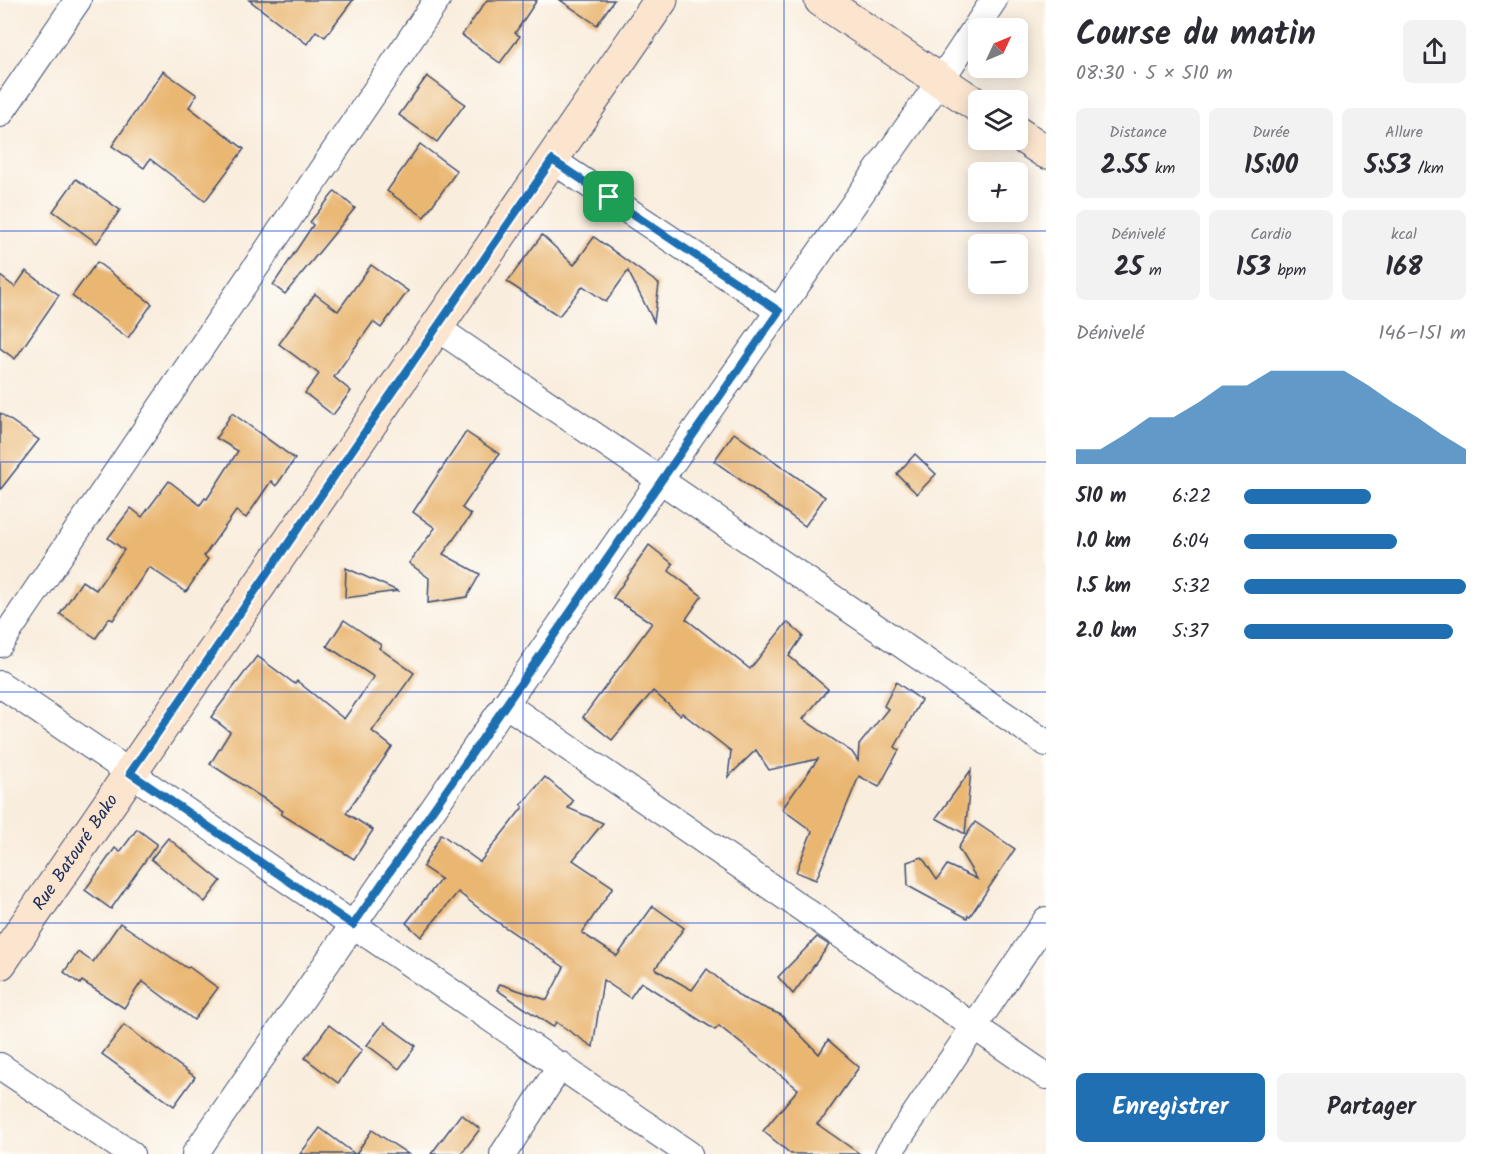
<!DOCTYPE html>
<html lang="fr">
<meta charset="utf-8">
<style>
:root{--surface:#fff;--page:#f2f2f3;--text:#2b2b33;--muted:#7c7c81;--accent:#1f6fb2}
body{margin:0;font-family:Kalam,sans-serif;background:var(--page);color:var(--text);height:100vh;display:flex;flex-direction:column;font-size:22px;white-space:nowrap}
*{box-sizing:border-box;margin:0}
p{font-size:20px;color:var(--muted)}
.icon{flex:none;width:33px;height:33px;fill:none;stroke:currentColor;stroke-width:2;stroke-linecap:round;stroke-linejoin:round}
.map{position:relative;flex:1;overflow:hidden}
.drawer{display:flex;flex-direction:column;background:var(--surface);width:450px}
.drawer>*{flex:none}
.needle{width:39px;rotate:46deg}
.tools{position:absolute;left:968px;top:18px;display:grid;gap:12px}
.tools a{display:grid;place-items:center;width:60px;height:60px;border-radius:9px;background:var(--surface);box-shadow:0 3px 15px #0003;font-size:30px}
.pin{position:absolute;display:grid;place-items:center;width:51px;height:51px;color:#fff;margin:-26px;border-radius:12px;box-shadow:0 3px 9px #0006}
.round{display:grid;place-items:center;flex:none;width:63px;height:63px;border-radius:9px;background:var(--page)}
.head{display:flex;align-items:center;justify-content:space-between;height:102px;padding:0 30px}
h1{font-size:33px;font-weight:700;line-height:45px}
.stats{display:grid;grid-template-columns:repeat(3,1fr);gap:9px;height:102px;padding:6px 30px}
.stats div{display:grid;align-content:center;border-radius:9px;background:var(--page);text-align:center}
.stats b{font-size:26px;font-weight:700}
.stats small{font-size:16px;font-weight:400}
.stats p{font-size:16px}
.chart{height:168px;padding:12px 30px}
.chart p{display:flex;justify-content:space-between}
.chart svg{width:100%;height:108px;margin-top:6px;fill:var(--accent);opacity:.7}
.action{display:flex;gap:12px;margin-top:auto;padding:12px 30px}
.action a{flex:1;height:69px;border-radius:9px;background:var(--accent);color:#fff;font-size:24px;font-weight:700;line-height:69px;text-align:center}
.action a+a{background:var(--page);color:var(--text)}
ul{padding:0 30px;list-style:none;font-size:20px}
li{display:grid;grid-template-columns:96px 72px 1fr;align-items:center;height:45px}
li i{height:15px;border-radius:8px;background:var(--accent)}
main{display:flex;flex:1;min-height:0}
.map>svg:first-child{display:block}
.building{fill:#eab773}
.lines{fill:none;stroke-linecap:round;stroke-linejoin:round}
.street-casing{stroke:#3c4c71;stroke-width:28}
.secondary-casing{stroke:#3c4c71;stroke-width:35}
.street{stroke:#fff;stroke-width:26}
.secondary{stroke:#fce5cf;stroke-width:33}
.route-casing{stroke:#fff;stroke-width:12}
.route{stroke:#1f6fb2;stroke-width:8}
.grid{fill:none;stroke:#1d4ed8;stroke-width:1.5;stroke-opacity:0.55}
.labels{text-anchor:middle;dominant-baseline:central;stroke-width:4.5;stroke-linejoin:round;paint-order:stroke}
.street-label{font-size:18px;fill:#1b2f5e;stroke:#fdfcf7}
</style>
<main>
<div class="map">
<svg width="1046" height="1154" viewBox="0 0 1046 1154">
<rect width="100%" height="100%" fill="#fdfcf7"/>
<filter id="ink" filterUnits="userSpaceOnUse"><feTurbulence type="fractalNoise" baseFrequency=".0167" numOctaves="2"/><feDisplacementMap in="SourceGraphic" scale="12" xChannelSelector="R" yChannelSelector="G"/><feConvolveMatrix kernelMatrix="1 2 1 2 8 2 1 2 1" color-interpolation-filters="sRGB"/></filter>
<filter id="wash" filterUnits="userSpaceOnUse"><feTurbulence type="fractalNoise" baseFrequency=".008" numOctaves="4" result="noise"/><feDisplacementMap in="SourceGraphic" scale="24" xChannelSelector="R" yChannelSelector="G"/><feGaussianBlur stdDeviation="1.35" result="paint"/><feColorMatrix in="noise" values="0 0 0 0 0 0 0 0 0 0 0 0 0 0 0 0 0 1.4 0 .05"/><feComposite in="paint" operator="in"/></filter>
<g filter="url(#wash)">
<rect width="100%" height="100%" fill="#f9eddd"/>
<g id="blocks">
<!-- building -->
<g class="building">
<path d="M 249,0 L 353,0 L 325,37 L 316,31 L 307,44 Z"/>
<path d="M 487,0 L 537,0 L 515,33 L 520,36 L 500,63 L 462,35 Z"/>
<path d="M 560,0 L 614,0 L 597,25 Z"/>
<path d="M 163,71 L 197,95 L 189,107 L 244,149 L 205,201 L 150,159 L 144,168 L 112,146 Z"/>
<path d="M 427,76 L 465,104 L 437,142 L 399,115 Z"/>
<path d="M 420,144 L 457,171 L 424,217 L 387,191 Z"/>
<path d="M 76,179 L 120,210 L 97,243 L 53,211 Z"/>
<path d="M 335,191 L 355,208 L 285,294 L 273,285 L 313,225 L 310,222 Z"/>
<path d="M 542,235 L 574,265 L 594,237 L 659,284 L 654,322 L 628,271 L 606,302 L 583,286 L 559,316 L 507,282 Z"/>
<path d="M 97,262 L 152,304 L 128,338 L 72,296 Z"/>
<path d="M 371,265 L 408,291 L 381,328 L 373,322 L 334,377 L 351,391 L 333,415 L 305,393 L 319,374 L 279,344 L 315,294 L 338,311 Z"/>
<path d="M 26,271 L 59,295 L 15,359 L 0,348 L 0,276 L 15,287 Z"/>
<path d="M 0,413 L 39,440 L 0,490 Z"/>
<path d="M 232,413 L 295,459 L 276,486 L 271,481 L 246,518 L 236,511 L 204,556 L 208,559 L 186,592 L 149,567 L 113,620 L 109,618 L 96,638 L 60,614 L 82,581 L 96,590 L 124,550 L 108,538 L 131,508 L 142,517 L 169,481 L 200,505 L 205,498 L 207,499 L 238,451 L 216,438 Z"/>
<path d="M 466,432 L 499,454 L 462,508 L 471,515 L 443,554 L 480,574 L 467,597 L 428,603 L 429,578 L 409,563 L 435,528 L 413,512 Z"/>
<path d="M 734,433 L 825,497 L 805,526 L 714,461 Z"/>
<path d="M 915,454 L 936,474 L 917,494 L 897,474 Z"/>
<path d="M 649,545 L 673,564 L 669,571 L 702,596 L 686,619 L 750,669 L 787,622 L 803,636 L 789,656 L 828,689 L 803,719 L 852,752 L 858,761 L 859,745 L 888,709 L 884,706 L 896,682 L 921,700 L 895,747 L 899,750 L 879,787 L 859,776 L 816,880 L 796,872 L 812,831 L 782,809 L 818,759 L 769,770 L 756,750 L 728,777 L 731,751 L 682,713 L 680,715 L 653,691 L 612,740 L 583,717 L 652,623 L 613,598 Z"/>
<path d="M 346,568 L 398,591 L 345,598 Z"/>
<path d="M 344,620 L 381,645 L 379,648 L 414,673 L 372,731 L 392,747 L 346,813 L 373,830 L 354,859 L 281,814 L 283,811 L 210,764 L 230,732 L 211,717 L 257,656 L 295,684 L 297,681 L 344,719 L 374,677 L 327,646 Z"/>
<path d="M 971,770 L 965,834 L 936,818 Z"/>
<path d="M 545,777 L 573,801 L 568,808 L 603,823 L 573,860 L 613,887 L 582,933 L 617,956 L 653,906 L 684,928 L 655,969 L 692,990 L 707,969 L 742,998 L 781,1015 L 819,1054 L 828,1040 L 859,1067 L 824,1117 L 817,1124 L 860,1154 L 791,1154 L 763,1131 L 798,1089 L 719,1026 L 715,1030 L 641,982 L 630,998 L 603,980 L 593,1047 L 556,1022 L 553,1027 L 497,990 L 500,984 L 547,1000 L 564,967 L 490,917 L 458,892 L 421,937 L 406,923 L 441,879 L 423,867 L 441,834 L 480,862 L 523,807 L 521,805 Z"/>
<path d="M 975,822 L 1015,849 L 970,916 L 968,915 L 967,918 L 908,886 L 907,862 L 922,857 L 937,880 L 947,865 L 977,879 L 958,848 Z"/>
<path d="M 137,829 L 157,844 L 111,909 L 85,890 L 115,848 L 120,852 Z"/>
<path d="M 168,838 L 221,881 L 205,902 L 151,859 Z"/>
<path d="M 120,923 L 187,968 L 189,967 L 218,988 L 194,1020 L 142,981 L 124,1008 L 82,981 L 80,984 L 64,972 L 78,952 L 93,962 Z"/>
<path d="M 817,937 L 829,945 L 793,994 L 778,977 Z"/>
<path d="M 384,1023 L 416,1046 L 399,1069 L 367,1045 Z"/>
<path d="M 124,1025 L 195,1077 L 174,1106 L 102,1054 Z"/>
<path d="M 329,1025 L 362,1050 L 338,1083 L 305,1058 Z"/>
<path d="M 461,1114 L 480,1129 L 461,1154 L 431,1154 Z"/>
<path d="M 320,1128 L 355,1154 L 300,1154 Z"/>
<path d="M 372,1130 L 408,1154 L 356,1154 Z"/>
</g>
</g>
</g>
<g filter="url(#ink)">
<use href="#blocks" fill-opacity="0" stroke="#3c4c71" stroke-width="1.5"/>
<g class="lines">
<!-- street casing -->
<g class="street-casing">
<g id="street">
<path d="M 0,114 L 78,0"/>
<path d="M 552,160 L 779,311"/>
<path d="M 437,328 L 1046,743"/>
<path d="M 0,644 L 437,0"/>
<path d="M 0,684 L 689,1154"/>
<path d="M 505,704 L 1046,1076"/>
<path d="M 0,1066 L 131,1154"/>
<path d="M 195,1154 L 660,480 L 940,81 L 994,0"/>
<path d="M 503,1154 L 561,1065"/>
<path d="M 888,1154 L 1046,920"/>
</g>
</g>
<!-- secondary casing -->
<g class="secondary-casing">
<g id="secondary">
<path d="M 821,0 L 978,106"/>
<path d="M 1017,133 L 1046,152"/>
<path id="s1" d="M 0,963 L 661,0"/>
</g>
</g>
<!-- street -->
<use href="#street" class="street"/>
<!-- secondary -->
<use href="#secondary" class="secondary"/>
</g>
</g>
<g class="lines" filter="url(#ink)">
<!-- route casing -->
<g class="route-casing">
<path id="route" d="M 552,160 L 779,311 L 353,925 L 130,773 Z"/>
</g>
<!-- route -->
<use href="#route" class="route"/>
</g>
<!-- grid -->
<path class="grid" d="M 262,0 L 262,1154M 523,0 L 523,1154M 784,0 L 784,1154M 0,231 L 1046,231M 0,462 L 1046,462M 0,692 L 1046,692M 0,923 L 1046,923"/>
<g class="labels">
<!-- street labels -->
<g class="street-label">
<text stroke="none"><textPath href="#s1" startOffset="134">Rue Batouré Bako</textPath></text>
</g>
</g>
</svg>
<div class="tools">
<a><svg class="needle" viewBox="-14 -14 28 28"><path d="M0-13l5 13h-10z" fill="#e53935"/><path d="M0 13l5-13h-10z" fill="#7c7c81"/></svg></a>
<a><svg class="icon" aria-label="layers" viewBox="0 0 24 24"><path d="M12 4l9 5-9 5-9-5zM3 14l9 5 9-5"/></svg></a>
<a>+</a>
<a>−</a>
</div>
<div class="pin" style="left:609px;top:197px;background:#1e9e55"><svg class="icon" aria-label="arrive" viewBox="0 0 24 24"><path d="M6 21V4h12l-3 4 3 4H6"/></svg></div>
</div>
<section class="drawer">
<div class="head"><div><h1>Course du matin</h1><p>08:30 · 5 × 510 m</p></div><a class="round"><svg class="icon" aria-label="share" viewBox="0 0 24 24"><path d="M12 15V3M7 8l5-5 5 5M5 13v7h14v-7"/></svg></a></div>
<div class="stats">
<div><p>Distance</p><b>2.55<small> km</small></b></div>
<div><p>Durée</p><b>15:00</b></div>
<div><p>Allure</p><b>5:53<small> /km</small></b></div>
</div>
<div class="stats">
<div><p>Dénivelé</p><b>25<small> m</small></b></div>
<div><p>Cardio</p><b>153<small> bpm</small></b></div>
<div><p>kcal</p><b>168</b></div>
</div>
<div class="chart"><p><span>Dénivelé</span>146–151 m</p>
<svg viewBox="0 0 160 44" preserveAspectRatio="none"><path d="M0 44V38L10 38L20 32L30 25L40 25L50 19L60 12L70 12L80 6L90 6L100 6L110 6L120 12L130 19L140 25L150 32L160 38V44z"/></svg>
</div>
<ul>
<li><b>510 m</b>6:22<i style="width:57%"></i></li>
<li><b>1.0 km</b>6:04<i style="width:69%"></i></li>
<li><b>1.5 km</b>5:32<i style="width:100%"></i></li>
<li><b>2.0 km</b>5:37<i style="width:94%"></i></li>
</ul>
<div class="action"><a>Enregistrer</a><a>Partager</a></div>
</section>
</main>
